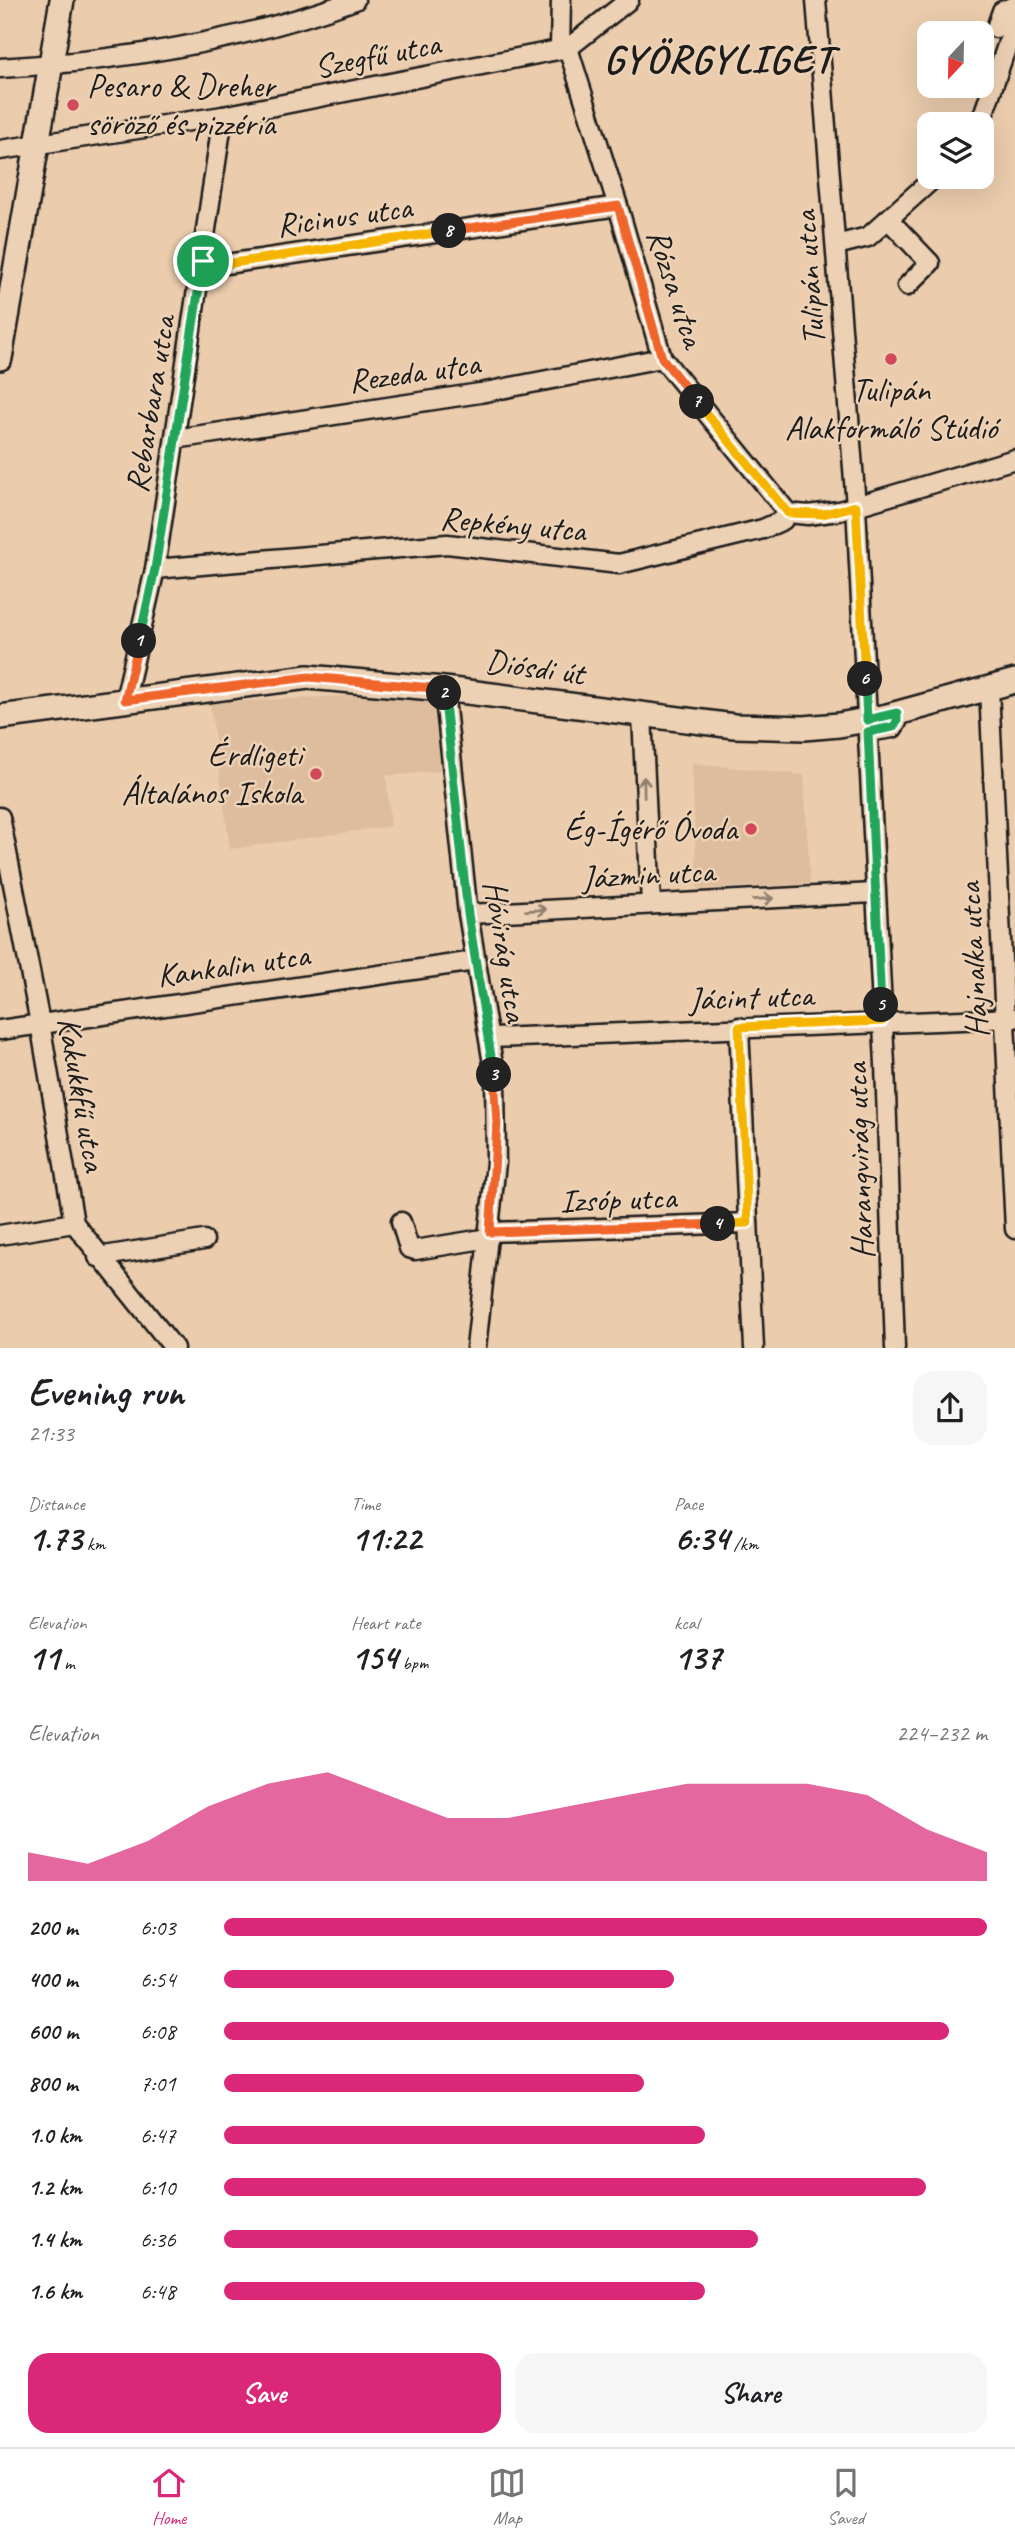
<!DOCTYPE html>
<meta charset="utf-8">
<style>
:root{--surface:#fff;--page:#f6f6f6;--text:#202124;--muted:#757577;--line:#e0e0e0;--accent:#db2777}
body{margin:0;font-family:Caveat,sans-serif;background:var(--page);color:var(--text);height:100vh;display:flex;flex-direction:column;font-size:26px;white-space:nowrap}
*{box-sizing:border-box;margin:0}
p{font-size:23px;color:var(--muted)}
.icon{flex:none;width:38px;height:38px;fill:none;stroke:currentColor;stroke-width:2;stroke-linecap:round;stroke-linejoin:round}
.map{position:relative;height:1348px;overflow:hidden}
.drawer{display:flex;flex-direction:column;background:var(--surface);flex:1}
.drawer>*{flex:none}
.needle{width:46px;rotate:202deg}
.controls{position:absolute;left:917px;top:21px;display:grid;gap:14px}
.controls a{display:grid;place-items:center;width:77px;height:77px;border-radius:14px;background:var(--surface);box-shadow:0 7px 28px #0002;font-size:35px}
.pin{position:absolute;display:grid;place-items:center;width:60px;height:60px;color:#fff;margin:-30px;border:4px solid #fff;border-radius:50%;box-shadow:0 2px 7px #0007}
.km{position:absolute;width:35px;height:35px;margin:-18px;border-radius:50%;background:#222;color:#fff;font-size:19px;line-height:35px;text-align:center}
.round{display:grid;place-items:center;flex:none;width:74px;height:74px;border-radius:21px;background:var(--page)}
.head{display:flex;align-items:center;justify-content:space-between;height:119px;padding:0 28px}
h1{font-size:38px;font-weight:700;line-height:52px}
.metrics{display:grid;grid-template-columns:repeat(3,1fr);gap:10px;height:119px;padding:7px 28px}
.metrics div{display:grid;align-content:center}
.metrics b{font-size:35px;font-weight:700}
.metrics small{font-size:19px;font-weight:400}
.metrics p{font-size:19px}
.chart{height:196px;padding:14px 28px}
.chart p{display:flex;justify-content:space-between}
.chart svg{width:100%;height:126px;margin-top:7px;fill:var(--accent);opacity:.7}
.action{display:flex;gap:14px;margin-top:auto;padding:14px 28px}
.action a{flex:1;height:80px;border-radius:21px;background:var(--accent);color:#fff;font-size:28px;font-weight:700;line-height:80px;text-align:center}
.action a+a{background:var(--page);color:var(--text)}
ul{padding:0 28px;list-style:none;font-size:23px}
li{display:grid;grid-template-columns:112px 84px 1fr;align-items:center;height:52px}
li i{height:18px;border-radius:9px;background:var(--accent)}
.tabs{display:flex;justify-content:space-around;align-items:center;height:98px;border-top:2px solid var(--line);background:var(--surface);font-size:19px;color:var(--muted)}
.tabs a{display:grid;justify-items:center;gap:4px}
.tabs .on{color:var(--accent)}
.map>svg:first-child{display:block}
.built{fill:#ddbd9d}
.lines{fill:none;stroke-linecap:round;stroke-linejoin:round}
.minor-casing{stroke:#1c1c1c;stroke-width:23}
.major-casing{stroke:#1c1c1c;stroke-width:28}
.minor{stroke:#edd1b4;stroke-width:18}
.major{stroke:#edd1b4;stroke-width:23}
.oneway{stroke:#8f8070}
.split-1-casing{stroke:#fff;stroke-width:14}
.split-2-casing{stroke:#fff;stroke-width:14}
.split-3-casing{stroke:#fff;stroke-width:14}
.split-4-casing{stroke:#fff;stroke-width:14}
.split-5-casing{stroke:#fff;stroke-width:14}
.split-6-casing{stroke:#fff;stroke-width:14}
.split-7-casing{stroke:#fff;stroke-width:14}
.split-8-casing{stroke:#fff;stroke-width:14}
.split-9-casing{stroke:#fff;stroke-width:14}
.split-1{stroke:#22a559;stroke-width:9}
.split-2{stroke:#f0652b;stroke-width:9}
.split-3{stroke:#22a559;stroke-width:9}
.split-4{stroke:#f0652b;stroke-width:9}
.split-5{stroke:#f5b400;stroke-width:9}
.split-6{stroke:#22a559;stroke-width:9}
.split-7{stroke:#f5b400;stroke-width:9}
.split-8{stroke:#f0652b;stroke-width:9}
.split-9{stroke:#f5b400;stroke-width:9}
.poi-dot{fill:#d1495b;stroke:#edd1b4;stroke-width:2.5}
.labels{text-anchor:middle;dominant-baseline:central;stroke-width:5;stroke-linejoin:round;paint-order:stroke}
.street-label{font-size:33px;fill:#1c1c1c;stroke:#edd1b4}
.poi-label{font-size:33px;fill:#1c1c1c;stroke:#edd1b4;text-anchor:end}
.district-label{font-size:40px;font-weight:bold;letter-spacing:2px;fill:#1c1c1c;stroke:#edd1b4}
</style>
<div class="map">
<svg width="1015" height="1348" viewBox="0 0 1015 1348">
<rect width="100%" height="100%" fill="#ebccad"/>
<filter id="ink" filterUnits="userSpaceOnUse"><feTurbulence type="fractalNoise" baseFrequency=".0143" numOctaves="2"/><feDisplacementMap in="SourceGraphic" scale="14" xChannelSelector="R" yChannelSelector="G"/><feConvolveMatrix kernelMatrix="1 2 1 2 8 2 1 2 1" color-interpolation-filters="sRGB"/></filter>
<g filter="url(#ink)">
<!-- built -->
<g class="built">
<path d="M 341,696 L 434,699 L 440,771 L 386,776 L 391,826 L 230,849 L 210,703 Z"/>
<path d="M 692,763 L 804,775 L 810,884 L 697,889 Z"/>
</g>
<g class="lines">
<!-- minor casing -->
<g class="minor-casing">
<g id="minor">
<path d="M 816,0 L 856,506 L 885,1064 L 895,1348"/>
<path d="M 996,28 L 1002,11 L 1015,6"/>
<path d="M 560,48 L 561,0"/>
<path d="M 568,48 L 618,206 L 662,358 L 788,513"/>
<path d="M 0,68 C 120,61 241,42 355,0"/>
<path d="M 980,124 L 1015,22"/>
<path d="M 0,150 L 223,116 L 568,48 L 629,0"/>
<path d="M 888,219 L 930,263 L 907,286"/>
<path d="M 836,245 L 868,237 L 935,177"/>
<path d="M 203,261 L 226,264 L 618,206"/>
<path d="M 175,439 L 480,393 L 662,358"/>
<path d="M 788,513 L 808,515 L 839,511 L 1015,459"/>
<path d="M 155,569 L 447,544 L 619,564 L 763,529 L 783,520 L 788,513"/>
<path d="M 444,689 L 468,914 L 495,1076 L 496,1163 L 476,1348"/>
<path d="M 989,689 L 1015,1229"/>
<path d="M 125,700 L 155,569 L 223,116"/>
<path d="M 642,715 L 651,904"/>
<path d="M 868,732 L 893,728 L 897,722 L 897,713"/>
<path d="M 0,817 L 40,1023 L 74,1223 L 174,1348"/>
<path d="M 468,914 L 874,893"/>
<path d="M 739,1027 L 754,1348"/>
<path d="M 0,1030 L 475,961"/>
<path d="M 491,1038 L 1015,1018"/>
<path d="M 401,1222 L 409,1248 L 415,1250 L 489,1238"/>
<path d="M 490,1232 L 748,1223"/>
<path d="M 0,1235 L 74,1223"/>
<path d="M 98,1257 L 204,1240"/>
</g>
</g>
<!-- major casing -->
<g class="major-casing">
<g id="major">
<path d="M 0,358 L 62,0"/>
<path d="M 0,717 L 308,677 L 444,689 L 734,726 L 804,728 L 839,725 L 887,716 L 1015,681"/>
</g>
</g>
<!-- minor -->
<use href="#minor" class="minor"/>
<!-- major -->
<use href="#major" class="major"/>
</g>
<!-- one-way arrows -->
<defs><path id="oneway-shaft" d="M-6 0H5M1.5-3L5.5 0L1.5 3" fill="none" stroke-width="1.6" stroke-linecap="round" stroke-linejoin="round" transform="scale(1.75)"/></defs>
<g class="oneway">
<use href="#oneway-shaft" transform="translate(644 787) rotate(-91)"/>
<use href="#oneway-shaft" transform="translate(763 899) rotate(-3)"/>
<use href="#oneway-shaft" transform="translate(536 910) rotate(-3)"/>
</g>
</g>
<g class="lines" filter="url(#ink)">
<!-- split-1 casing -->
<g class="split-1-casing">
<path id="split-1" d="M 139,641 L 155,569 L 203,261"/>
</g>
<!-- split-2 casing -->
<g class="split-2-casing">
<path id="split-2" d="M 139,641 L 125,700 L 309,677 L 444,689 L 444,693"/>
</g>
<!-- split-3 casing -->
<g class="split-3-casing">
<path id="split-3" d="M 444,693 L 468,914 L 494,1075"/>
</g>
<!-- split-4 casing -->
<g class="split-4-casing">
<path id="split-4" d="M 494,1075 L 497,1124 L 490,1232 L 718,1224"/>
</g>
<!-- split-5 casing -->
<g class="split-5-casing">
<path id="split-5" d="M 718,1224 L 748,1223 L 739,1027 L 882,1021 L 881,1005"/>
</g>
<!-- split-6 casing -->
<g class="split-6-casing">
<path id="split-6" d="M 865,679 L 867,720 L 897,713 L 897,722 L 893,727 L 868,732 L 881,1005"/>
</g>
<!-- split-7 casing -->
<g class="split-7-casing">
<path id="split-7" d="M 697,402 L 788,513 L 823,514 L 856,506 L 865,679"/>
</g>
<!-- split-8 casing -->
<g class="split-8-casing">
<path id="split-8" d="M 449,231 L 618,206 L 662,358 L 697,402"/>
</g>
<!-- split-9 casing -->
<g class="split-9-casing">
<path id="split-9" d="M 203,261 L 226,264 L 449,231"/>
</g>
<!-- split-1 -->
<use href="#split-1" class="split-1"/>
<!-- split-2 -->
<use href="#split-2" class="split-2"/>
<!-- split-3 -->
<use href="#split-3" class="split-3"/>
<!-- split-4 -->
<use href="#split-4" class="split-4"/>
<!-- split-5 -->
<use href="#split-5" class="split-5"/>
<!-- split-6 -->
<use href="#split-6" class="split-6"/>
<!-- split-7 -->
<use href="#split-7" class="split-7"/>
<!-- split-8 -->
<use href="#split-8" class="split-8"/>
<!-- split-9 -->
<use href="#split-9" class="split-9"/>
</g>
<!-- markers -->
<g class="poi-dot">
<circle cx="73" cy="105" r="7"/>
<circle cx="891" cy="359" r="7"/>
<circle cx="316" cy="774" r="7"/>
<circle cx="751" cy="829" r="7"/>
</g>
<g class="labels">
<!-- street labels -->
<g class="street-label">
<text transform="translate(377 55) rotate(-11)">Szegfű utca</text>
<text transform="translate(344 216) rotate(-8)">Ricinus utca</text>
<text transform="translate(809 278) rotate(-94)">Tulipán utca</text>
<text transform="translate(676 288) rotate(72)">Rózsa utca</text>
<text transform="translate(414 372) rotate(-8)">Rezeda utca</text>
<text transform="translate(150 404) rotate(-81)">Rebarbara utca</text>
<text transform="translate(513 524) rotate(5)">Repkény utca</text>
<text transform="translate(535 667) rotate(8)">Diósdi út</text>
<text transform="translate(648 874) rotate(-3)">Jázmin utca</text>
<text transform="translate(506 951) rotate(81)">Hóvirág utca</text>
<text transform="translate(973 960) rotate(-93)">Hajnalka utca</text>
<text transform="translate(233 965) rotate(-8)">Kankalin utca</text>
<text transform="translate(751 997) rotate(-2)">Jácint utca</text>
<text transform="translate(82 1094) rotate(80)">Kakukkfű utca</text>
<text transform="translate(859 1161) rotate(-92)">Harangvirág utca</text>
<text transform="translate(618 1199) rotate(-2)">Izsóp utca</text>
</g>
<!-- poi labels -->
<g class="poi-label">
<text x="87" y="86" text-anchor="start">Pesaro &amp; Dreher<tspan x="87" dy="38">söröző és pizzéria</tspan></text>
<text x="891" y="390" text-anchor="middle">Tulipán<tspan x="891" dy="38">Alakformáló Stúdió</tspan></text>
<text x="302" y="755">Érdligeti<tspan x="302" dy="38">Általános Iskola</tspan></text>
<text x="737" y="829">Ég-Ígérő Óvoda</text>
</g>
<!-- district labels -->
<g class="district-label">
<text x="719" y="59">GYÖRGYLIGET</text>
</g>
</g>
</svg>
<div class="controls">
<a><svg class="needle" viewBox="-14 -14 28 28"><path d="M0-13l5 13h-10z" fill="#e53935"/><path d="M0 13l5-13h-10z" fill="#757577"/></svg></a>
<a><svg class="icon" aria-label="layers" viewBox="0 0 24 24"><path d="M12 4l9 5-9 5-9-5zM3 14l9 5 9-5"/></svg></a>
</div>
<div class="pin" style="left:203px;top:261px;background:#1e9e55"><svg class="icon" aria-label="arrive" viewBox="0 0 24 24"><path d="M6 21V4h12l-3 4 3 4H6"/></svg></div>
<b class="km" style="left:139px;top:641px">1</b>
<b class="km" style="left:444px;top:693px">2</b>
<b class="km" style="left:494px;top:1075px">3</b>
<b class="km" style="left:718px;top:1224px">4</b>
<b class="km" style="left:881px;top:1005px">5</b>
<b class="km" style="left:865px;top:679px">6</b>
<b class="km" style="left:697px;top:402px">7</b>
<b class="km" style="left:449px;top:231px">8</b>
</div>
<section class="drawer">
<div class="head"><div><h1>Evening run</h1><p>21:33</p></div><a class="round"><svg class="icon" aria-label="share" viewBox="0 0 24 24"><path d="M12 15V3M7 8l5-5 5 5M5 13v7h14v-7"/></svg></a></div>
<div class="metrics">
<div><p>Distance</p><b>1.73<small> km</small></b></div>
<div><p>Time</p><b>11:22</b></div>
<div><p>Pace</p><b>6:34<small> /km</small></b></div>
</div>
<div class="metrics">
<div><p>Elevation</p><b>11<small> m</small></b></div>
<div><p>Heart rate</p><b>154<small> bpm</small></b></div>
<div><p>kcal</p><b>137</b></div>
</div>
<div class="chart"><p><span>Elevation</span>224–232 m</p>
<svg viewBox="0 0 160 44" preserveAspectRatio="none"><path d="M0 44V34L10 38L20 30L30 18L40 10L50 6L60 14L70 22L80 22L90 18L100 14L110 10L120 10L130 10L140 14L150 26L160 34V44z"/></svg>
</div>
<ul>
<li><b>200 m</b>6:03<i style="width:100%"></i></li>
<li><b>400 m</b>6:54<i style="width:59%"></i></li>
<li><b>600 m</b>6:08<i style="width:95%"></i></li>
<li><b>800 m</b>7:01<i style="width:55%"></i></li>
<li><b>1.0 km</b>6:47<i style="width:63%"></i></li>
<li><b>1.2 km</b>6:10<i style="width:92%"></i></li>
<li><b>1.4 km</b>6:36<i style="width:70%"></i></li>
<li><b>1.6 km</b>6:48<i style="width:63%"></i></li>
</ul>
<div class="action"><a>Save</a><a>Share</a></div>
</section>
<nav class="tabs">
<a class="on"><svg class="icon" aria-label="home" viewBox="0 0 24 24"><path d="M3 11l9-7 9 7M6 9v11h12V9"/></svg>Home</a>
<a><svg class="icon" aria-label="map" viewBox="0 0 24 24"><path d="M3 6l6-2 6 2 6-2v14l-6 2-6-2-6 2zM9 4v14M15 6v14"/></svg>Map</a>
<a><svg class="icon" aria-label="saved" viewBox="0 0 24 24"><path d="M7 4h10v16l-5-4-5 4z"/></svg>Saved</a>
</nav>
